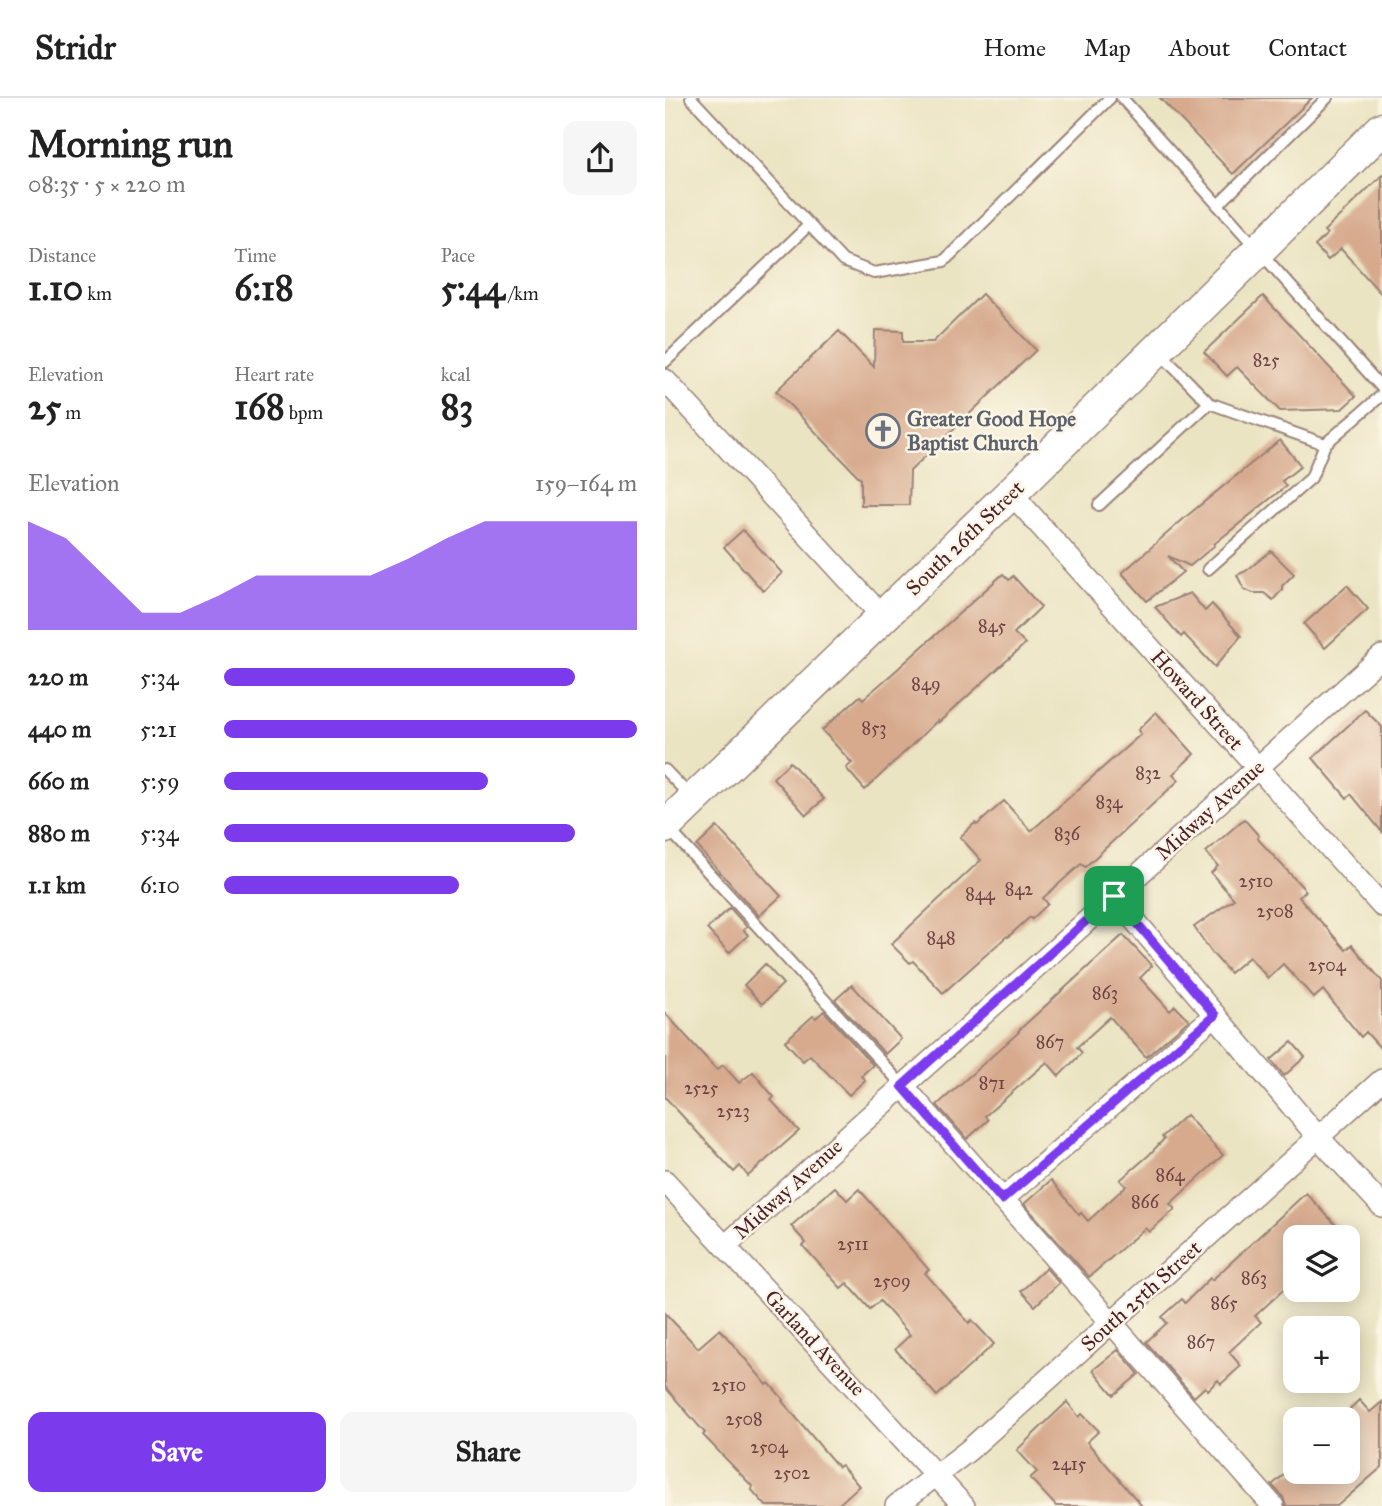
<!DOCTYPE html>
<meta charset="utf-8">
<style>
:root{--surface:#fff;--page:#f6f6f6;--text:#222;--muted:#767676;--line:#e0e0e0;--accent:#7c3aed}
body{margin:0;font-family:"IM FELL Great Primer",serif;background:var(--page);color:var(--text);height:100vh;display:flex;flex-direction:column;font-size:26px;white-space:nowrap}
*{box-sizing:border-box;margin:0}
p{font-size:23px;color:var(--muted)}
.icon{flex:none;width:38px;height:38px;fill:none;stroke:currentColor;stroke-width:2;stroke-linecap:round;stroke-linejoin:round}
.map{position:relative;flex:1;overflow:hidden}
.side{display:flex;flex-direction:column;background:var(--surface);width:665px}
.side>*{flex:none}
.buttons{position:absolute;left:618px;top:1127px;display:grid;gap:14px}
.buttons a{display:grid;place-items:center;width:77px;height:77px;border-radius:14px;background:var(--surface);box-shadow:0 4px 18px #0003;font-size:35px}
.pin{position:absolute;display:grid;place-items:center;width:60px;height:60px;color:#fff;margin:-30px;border-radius:14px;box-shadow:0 4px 10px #0006}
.round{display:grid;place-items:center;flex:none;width:74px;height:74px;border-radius:14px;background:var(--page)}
.headline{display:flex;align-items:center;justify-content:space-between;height:119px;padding:0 28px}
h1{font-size:38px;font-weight:700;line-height:52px}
.stats{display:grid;grid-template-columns:repeat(3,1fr);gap:10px;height:119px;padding:7px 28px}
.stats div{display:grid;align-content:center}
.stats b{font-size:35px;font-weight:700}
.stats small{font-size:19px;font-weight:400}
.stats p{font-size:19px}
.chart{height:196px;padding:14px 28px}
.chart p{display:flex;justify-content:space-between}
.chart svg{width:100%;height:126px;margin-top:7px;fill:var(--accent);opacity:.7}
.primary-button{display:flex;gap:14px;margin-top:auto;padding:14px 28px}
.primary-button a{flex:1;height:80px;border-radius:14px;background:var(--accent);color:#fff;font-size:28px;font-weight:700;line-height:80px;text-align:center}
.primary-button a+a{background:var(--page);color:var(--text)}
ul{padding:0 28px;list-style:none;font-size:23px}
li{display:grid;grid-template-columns:112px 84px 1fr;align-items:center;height:52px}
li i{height:18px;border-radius:9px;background:var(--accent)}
header{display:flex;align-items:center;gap:42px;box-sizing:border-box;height:98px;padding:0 35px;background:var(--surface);border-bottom:2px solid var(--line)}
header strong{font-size:33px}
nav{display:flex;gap:38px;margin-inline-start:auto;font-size:24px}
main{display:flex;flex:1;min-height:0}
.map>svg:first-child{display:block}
.building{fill:#d7aa8e}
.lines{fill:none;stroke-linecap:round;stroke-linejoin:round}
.lane-casing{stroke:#9a8277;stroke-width:14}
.street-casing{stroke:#9a8277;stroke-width:24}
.secondary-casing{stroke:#9a8277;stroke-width:35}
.lane{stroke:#fff;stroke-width:10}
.street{stroke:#fff;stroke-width:21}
.secondary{stroke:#fff;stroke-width:32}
.route-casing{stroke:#fff;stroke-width:14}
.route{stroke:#7c3aed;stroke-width:9}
.labels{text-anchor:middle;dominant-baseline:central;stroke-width:5;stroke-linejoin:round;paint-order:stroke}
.number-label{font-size:18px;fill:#6d4244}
.worship-label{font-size:21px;font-weight:bold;fill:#5b616d;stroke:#fcf5e5;text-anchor:start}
.street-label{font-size:21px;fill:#4a1f2b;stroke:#fcf5e5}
</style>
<header>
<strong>Stridr</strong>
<nav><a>Home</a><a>Map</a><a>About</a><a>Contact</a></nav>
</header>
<main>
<section class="side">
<div class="headline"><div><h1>Morning run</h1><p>08:35 · 5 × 220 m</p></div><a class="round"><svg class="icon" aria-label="share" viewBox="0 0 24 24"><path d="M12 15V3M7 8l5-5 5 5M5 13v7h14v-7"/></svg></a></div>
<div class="stats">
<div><p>Distance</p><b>1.10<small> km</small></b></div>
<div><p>Time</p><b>6:18</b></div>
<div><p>Pace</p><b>5:44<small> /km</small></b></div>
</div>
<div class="stats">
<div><p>Elevation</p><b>25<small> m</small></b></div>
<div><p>Heart rate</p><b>168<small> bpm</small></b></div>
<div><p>kcal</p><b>83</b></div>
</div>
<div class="chart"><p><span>Elevation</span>159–164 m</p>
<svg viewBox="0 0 160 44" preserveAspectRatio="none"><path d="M0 44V6L10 12L20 25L30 38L40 38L50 32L60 25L70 25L80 25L90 25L100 19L110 12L120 6L130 6L140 6L150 6L160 6V44z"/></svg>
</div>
<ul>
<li><b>220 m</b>5:34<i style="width:85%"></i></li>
<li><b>440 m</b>5:21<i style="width:100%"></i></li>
<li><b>660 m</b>5:59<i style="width:64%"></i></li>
<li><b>880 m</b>5:34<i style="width:85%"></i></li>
<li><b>1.1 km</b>6:10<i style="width:57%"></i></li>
</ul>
<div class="primary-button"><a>Save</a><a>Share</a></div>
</section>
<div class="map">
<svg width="717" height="1408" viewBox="0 0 717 1408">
<rect width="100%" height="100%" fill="#fcf5e5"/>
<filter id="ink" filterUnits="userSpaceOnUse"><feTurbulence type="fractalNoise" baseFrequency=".0143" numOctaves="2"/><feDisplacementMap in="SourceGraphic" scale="14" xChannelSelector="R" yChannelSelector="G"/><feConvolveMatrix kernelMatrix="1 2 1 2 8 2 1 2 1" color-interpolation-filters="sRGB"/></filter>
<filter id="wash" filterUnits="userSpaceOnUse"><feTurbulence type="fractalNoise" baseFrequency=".00686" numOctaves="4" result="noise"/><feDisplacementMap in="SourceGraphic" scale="28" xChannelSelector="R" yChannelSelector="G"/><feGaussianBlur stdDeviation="1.57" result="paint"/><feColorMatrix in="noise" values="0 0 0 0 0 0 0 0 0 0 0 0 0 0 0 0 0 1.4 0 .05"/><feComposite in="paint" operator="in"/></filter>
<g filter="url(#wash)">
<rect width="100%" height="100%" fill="#ebe4c3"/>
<g id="blocks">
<!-- building -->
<g class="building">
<path d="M 495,0 L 647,0 L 568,76 Z"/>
<path d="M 717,77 L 717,197 L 676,151 L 663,162 L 650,148 L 662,136 L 659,133 Z"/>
<path d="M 317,196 L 371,252 L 245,373 L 244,407 L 196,407 L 196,381 L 111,293 L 174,233 L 209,269 L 210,232 L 238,233 L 238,244 L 268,244 Z"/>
<path d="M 598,198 L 691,298 L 677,311 L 615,313 L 572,269 L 562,278 L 539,254 Z"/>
<path d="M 615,342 L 636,368 L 617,383 L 621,388 L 549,446 L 550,447 L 525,468 L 503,458 L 518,474 L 482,503 L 457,475 L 523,417 Z"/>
<path d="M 78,432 L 117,475 L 98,493 L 59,449 Z"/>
<path d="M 606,453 L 629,476 L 617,488 L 617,492 L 608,502 L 599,495 L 588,495 L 579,491 L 572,477 L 581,473 Z"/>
<path d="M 338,476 L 344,482 L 348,478 L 376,509 L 349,535 L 360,546 L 273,625 L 272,623 L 200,692 L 181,670 L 187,665 L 157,632 L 195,598 L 198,601 L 227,576 Z"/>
<path d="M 682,487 L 703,511 L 660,550 L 639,526 Z"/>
<path d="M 525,495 L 540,513 L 547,506 L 576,538 L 550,569 L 519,536 L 516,539 L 490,509 Z"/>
<path d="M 700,612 L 717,629 L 717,734 L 686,696 L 682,700 L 648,660 Z"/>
<path d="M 491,614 L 529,656 L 508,676 L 514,682 L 420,769 L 416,766 L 378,800 L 383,806 L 367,821 L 365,819 L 343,839 L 342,838 L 278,895 L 248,863 L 245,865 L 226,846 L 316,762 L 295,739 L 310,725 L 312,727 L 339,703 L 366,733 L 476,636 L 473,632 Z"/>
<path d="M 125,664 L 159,701 L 141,717 L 108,680 Z"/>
<path d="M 579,721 L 594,738 L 592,740 L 641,793 L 634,799 L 681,852 L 687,847 L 717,883 L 717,952 L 701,934 L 696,939 L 658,892 L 649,900 L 618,866 L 603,880 L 584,859 L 565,875 L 547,855 L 529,829 L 569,801 L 546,775 L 553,768 L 541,754 Z"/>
<path d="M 52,729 L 116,798 L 94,818 L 32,748 Z"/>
<path d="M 65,810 L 82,829 L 78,832 L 83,837 L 64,855 L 42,831 Z"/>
<path d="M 458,837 L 487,868 L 475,880 L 505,913 L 510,908 L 524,922 L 481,959 L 445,919 L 412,949 L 417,955 L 394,978 L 382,964 L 320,1018 L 323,1022 L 302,1041 L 272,1007 L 354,934 L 353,933 Z"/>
<path d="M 100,866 L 118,886 L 97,906 L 79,887 Z"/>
<path d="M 187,887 L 236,941 L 220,956 L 170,902 Z"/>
<path d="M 159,913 L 208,967 L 196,978 L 200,982 L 184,997 L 145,957 L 138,963 L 120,943 L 148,918 L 151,920 Z"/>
<path d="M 0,915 L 52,972 L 58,967 L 74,985 L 88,974 L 109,999 L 106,1002 L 134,1033 L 83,1078 L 75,1068 L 69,1074 L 0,999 Z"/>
<path d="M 627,944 L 640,959 L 619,978 L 606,962 Z"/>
<path d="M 521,1017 L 558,1057 L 505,1106 L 510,1111 L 484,1134 L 480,1130 L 424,1179 L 359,1106 L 386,1082 L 414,1117 L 416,1115 L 423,1123 L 461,1088 L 455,1082 L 484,1057 L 499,1041 L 497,1039 Z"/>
<path d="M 170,1089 L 182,1102 L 194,1091 L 264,1172 L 260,1175 L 304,1225 L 307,1222 L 329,1246 L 272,1298 L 230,1251 L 245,1237 L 215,1203 L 205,1211 L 182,1185 L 176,1190 L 138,1148 L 141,1145 L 126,1128 Z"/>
<path d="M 641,1095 L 682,1139 L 630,1139 L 630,1181 L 590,1218 L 596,1224 L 564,1254 L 576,1268 L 556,1286 L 553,1282 L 543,1292 L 540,1289 L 529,1299 L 481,1244 L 502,1225 L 497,1219 L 517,1201 L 520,1205 L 545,1180 L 547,1182 Z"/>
<path d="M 381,1170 L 394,1185 L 370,1208 L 356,1193 Z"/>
<path d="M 0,1215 L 33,1250 L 55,1231 L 102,1287 L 104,1285 L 119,1302 L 117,1303 L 173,1369 L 176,1367 L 194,1388 L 172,1408 L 101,1408 L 86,1391 L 88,1389 L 38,1337 L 40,1335 L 0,1289 Z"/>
<path d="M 453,1252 L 474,1276 L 449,1297 L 428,1272 Z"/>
<path d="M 694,1302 L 705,1314 L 717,1304 L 717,1369 L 672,1408 L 621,1408 L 618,1399 L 607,1387 L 622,1374 L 682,1374 L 682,1314 Z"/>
<path d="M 402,1304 L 414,1319 L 417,1316 L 434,1333 L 422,1344 L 477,1408 L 391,1408 L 365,1380 L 372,1374 L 352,1352 Z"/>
</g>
</g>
</g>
<g filter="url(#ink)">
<use href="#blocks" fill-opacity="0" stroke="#9a8277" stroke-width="2"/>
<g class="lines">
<!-- lane casing -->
<g class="lane-casing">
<g id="lane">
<path d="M 26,0 L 178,163 L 209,175 L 279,163 L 445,0"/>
<path d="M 457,0 L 717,290"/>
<path d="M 553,107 L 662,0"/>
<path d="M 494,254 L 544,305"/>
<path d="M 0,264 L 143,128"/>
<path d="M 434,407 L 544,305 L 660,346 L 717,297"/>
<path d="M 543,471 L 646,380 L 660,346"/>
<path d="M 0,672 L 27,700"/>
<path d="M 3,730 L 238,988"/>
</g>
</g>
<!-- street casing -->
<g class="street-casing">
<g id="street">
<path d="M 0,282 L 218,519"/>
<path d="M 346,395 L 717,808"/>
<path d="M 449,798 L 653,1039 L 717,1108"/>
<path d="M 238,988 L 608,1408"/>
<path d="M 0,1083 L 299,1408"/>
<path d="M 337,1102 L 550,917"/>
<path d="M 60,1148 L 717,558"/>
<path d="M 231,1408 L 304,1352 L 717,982"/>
</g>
</g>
<!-- secondary casing -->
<g class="secondary-casing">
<path id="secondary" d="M 0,729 L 346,395 L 717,31"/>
</g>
<!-- lane -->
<use href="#lane" class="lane"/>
<!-- street -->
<use href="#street" class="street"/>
<!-- secondary -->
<use href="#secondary" class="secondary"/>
</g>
</g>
<g class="lines" filter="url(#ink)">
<!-- route casing -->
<g class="route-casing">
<path id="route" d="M 449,798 L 550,917 L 337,1102 L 237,988 Z"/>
</g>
<!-- route -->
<use href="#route" class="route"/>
</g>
<!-- icons -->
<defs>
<g id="church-ring" transform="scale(1.75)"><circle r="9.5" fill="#fcf5e5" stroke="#6b7280" stroke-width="1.5"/><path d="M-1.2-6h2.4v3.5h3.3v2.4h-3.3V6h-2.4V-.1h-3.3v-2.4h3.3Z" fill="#6b7280"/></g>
</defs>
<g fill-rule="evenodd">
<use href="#church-ring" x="218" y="333"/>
</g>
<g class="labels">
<!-- number labels -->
<g class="number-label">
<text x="601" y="262">825</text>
<text x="327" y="528">845</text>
<text x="261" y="586">849</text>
<text x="209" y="630">853</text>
<text x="483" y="675">832</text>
<text x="444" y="704">834</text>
<text x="402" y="736">836</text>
<text x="591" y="783">2510</text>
<text x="354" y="791">842</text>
<text x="315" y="796">844</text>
<text x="610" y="813">2508</text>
<text x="276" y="840">848</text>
<text x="662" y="867">2504</text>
<text x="440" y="895">863</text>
<text x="385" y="944">867</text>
<text x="327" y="985">871</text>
<text x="36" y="990">2525</text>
<text x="68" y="1013">2523</text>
<text x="505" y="1077">864</text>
<text x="480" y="1104">866</text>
<text x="188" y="1146">2511</text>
<text x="589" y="1180">863</text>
<text x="227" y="1183">2509</text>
<text x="559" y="1205">865</text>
<text x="536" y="1244">867</text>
<text x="64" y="1287">2510</text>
<text x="79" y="1321">2508</text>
<text x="104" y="1349">2504</text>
<text x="404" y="1366">2415</text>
<text x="127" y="1375">2502</text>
</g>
<!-- worship labels -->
<g class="worship-label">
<text x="242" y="321">Greater Good Hope<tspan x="242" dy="24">Baptist Church</tspan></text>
</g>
<!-- street labels -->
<g class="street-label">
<text transform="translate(300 440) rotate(-44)">South 26th Street</text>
<text transform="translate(532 602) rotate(48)">Howard Street</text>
<text transform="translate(545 712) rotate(-42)">Midway Avenue</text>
<text transform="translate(123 1091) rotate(-42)">Midway Avenue</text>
<text transform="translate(476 1198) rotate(-42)">South 25th Street</text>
<text transform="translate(150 1245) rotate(47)">Garland Avenue</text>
</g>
</g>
</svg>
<div class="buttons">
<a><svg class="icon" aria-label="layers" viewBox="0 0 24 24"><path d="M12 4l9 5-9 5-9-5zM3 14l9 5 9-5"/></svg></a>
<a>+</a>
<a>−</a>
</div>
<div class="pin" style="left:449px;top:798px;background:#1e9e55"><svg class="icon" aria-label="arrive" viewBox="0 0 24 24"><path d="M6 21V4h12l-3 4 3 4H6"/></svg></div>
</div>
</main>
